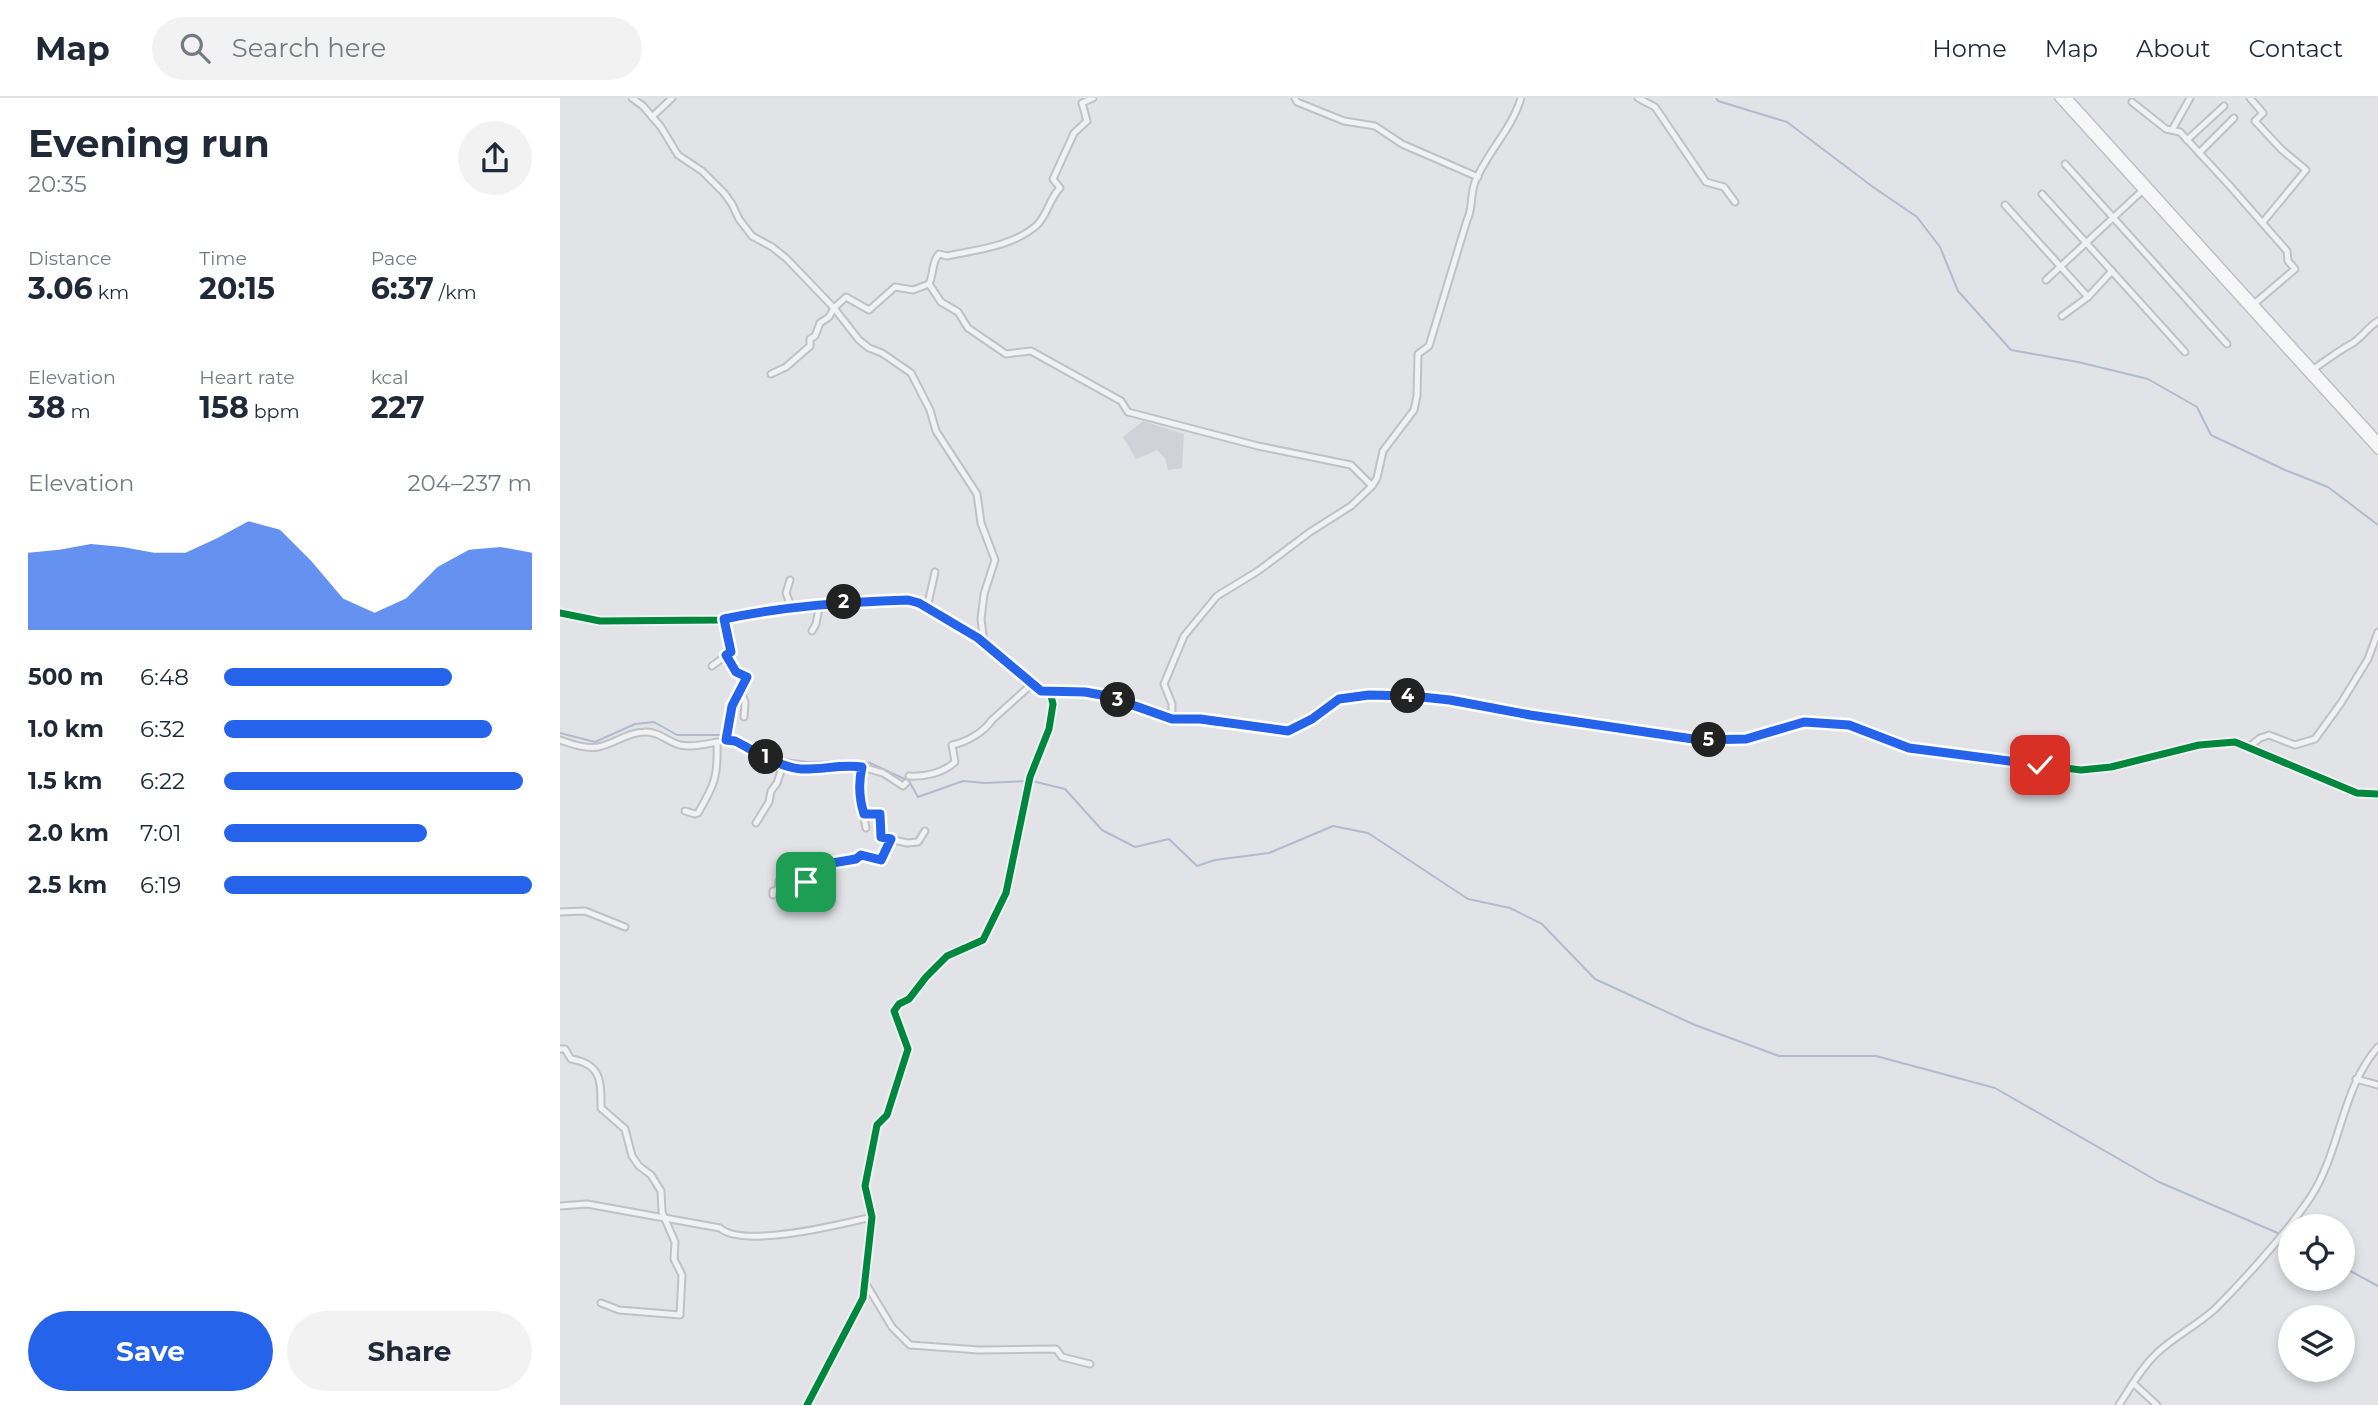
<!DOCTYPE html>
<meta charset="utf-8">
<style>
:root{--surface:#fff;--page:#f2f2f3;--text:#1f2937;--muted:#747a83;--line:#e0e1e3;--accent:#2563eb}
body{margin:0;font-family:Montserrat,sans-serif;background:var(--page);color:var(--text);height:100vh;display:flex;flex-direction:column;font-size:26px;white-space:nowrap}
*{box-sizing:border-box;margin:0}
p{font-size:23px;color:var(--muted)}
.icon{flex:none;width:38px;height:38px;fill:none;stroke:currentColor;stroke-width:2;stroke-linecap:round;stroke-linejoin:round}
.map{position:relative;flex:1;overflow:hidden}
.panel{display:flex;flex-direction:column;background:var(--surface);width:560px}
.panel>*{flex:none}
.buttons{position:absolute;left:1718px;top:1116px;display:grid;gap:14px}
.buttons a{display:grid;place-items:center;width:77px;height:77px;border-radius:50%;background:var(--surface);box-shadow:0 4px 10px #0003;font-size:35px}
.pin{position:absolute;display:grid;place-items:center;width:60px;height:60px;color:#fff;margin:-30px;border-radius:14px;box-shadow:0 4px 10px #0006}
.km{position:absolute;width:35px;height:35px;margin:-18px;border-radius:50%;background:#222;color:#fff;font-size:19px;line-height:35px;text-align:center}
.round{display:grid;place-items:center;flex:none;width:74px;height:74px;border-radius:37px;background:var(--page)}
.head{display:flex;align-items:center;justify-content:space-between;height:119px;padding:0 28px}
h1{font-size:38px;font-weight:700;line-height:52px}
.stats{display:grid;grid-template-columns:repeat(3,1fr);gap:10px;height:119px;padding:7px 28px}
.stats div{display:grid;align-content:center}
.stats b{font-size:30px;font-weight:700}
.stats small{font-size:19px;font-weight:400}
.stats p{font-size:19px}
.chart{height:196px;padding:14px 28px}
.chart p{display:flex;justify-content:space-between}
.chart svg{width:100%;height:126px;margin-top:7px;fill:var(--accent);opacity:.7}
.cta{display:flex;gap:14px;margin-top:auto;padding:14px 28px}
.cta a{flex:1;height:80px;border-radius:42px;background:var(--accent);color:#fff;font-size:28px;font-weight:700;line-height:80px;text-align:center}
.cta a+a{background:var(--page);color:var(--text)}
ul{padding:0 28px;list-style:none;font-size:23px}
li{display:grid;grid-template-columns:112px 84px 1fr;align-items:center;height:52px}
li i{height:18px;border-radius:9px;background:var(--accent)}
header{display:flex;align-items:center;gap:42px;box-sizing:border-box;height:98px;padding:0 35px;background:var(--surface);border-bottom:2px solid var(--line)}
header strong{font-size:33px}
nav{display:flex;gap:38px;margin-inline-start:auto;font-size:24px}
.search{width:490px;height:63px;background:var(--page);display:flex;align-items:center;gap:18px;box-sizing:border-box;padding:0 24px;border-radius:38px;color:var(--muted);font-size:26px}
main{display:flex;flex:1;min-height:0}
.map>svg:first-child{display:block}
.built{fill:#d1d2d9}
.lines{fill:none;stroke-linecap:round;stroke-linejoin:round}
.stream{stroke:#b3bace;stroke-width:2}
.minor-casing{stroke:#c0c1c4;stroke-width:9}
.major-casing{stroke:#bfc0c3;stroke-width:10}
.minor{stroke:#f1f1f3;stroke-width:5}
.major{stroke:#f6f6f6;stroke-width:7}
.cycleway-casing{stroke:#f0f1f5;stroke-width:11}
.cycleway{stroke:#00873e;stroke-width:7}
.route-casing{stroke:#fff;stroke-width:14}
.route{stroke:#2563eb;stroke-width:9}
</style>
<header>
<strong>Map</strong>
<div class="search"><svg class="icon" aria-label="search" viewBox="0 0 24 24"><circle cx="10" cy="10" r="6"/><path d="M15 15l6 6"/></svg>Search here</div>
<nav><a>Home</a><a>Map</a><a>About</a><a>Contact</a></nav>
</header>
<main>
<section class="panel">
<div class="head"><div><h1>Evening run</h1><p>20:35</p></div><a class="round"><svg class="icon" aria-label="share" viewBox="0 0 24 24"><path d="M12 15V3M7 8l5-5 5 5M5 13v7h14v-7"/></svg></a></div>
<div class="stats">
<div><p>Distance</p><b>3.06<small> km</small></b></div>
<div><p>Time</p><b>20:15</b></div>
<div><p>Pace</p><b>6:37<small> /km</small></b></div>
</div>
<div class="stats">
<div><p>Elevation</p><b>38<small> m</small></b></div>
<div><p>Heart rate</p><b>158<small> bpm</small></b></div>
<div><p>kcal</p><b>227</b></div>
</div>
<div class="chart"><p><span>Elevation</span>204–237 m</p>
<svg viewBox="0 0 160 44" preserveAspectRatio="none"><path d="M0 44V17L10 16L20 14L30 15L40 17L50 17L60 12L70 6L80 9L90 20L100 33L110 38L120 33L130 22L140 16L150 15L160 17V44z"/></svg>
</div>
<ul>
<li><b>500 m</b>6:48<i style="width:74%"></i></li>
<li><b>1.0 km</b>6:32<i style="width:87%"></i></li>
<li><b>1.5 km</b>6:22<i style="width:97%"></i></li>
<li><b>2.0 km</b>7:01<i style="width:66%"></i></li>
<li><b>2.5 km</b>6:19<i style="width:100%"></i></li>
</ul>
<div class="cta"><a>Save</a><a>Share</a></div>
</section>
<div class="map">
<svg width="1818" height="1307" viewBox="0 0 1818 1307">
<rect width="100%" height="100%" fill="#e2e3e6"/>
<!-- built -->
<path class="built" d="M 583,323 L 624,336 L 622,370 L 608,372 L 605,360 L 597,352 L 576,361 L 563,339 Z"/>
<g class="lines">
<!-- stream -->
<g class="stream">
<path d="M 1156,0 L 1158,3 L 1227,24 L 1313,89 L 1357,119 L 1380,149 L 1398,193 L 1451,252 L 1518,264 L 1588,281 L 1637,309 L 1651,337 L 1725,372 L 1768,389 L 1818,427"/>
<path d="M 0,635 L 35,644 L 75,626 L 94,624 L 117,637 L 163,637 L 172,641"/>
<path d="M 187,646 L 225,661 L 247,664 L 295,663 L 310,665 L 349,683 L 358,699 L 403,683 L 425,685 L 467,683"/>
<path d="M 472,683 L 505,691 L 542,732 L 575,749 L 609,741 L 637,768 L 655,762 L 709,755 L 773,728 L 808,735 L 908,801 L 950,810 L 982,826 L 1035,881 L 1135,927 L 1219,958 L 1316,958 L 1435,990 L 1599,1084 L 1720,1136"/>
<path d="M 1725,1139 L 1731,1142"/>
<path d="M 1783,1169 L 1818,1188"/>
</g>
<!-- minor casing -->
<g class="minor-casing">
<g id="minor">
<path d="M 72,0 L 83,8 L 101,29 L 118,57 L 142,73 L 164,95 L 172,106 L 179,121 L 192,138 L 212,149 L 226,160 L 274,210 L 299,242 L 309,250 L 322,255 L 351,275 L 370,312 L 376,333 L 417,396 L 421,425 L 435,462 L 424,496 L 421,521 L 424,545"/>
<path d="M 735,0 L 737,4 L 784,23 L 815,28 L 842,46 L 918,79"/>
<path d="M 1078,0 L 1095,9 L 1146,84 L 1164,89 L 1175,104"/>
<path d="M 1690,0 L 1703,15 L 1695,23 L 1721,51 L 1746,72 L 1703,124"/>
<path d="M 1572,4 L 1606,31 L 1620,34 L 1669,87 L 1727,153 L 1728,163 L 1735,171 L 1694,206"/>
<path d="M 92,19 L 112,0"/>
<path d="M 1612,32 L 1630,0"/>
<path d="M 1627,42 L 1664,8"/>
<path d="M 1639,55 L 1674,20"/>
<path d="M 1505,66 L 1667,246"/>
<path d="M 1482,96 L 1625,254"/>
<path d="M 1445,107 L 1528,199"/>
<path d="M 1486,182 L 1583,92"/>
<path d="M 369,186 L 381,204 L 398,214 L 408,230 L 446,256 L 471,253 L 561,303 L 568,314 L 698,348 L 791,367 L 812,388"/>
<path d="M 1502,218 L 1528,199 L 1552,173"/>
<path d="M 1751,273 C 1765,263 1778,253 1793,245 C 1802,239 1808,229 1818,223"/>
<path d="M 211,276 L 226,269 L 250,248 L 250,241 L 255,238 L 260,225 L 269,219 L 274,210 L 286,199 L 309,212 L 335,189 L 353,192 L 369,186 C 374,176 371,165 379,156 L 387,158 C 416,152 454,148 477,127 C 488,116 489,101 500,90 L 493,81 L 514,35 L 527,23 L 522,5 L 533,0"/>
<path d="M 230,482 L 226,495 L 231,508"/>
<path d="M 367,510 L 375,474"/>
<path d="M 0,515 L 40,523 L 159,522 L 213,510 L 275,504 L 348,502 L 359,505 L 418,540 L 481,593 L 525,594 L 547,598 L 612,621 L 640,621 L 728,633 L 752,621 L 779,601 L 809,597 L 852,598 L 890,602 L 969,617 L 1141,642 L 1186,641 L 1244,624 L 1289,627 L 1349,650 L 1521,672 L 1551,669 L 1639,647 L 1675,644 L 1797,695 L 1818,696"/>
<path d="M 252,533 L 256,526 L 260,505"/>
<path d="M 166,557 L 176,574 L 186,579 L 180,591 L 185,604 L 184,619"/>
<path d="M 152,568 L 171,554 L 164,521"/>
<path d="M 612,621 L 612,606 L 604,586 L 624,538 L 657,498 L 698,473 L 750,434 L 791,408 L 812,388 L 817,380 L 823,353 L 854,312 L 857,298 L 858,256 L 869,248 L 907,122 C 913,111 910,97 915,84 C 927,54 952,31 961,0"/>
<path d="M 0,642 C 12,646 25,651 38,649 C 54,646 68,634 84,634 C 98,633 108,644 120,647 C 139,651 157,641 175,643 L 223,667 L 240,671 L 284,666 L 302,669 L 323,675 L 343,688 L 346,685"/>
<path d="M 166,642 L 172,609 L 180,595"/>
<path d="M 1689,649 L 1700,640 L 1709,637 L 1735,647 L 1755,641 L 1781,605 L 1808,561 L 1818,534"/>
<path d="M 302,669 L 299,696 L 306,730"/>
<path d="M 349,678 C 365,679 383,675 395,664 L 392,647 C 407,644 424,634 432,622 L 472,586"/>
<path d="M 125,713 L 135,716 L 138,715 C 155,686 158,678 157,645"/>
<path d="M 304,716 L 320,716 L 321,739 L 347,745 L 358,744 L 365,733"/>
<path d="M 196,725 L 209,704 L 211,693 L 217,685 L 223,667"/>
<path d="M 213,797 L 213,793 L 218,791 L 219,783 C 252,784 248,788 272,765 L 296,761 L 301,757 L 321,762 L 331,741"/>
<path d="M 0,814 L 25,813 L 65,829"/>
<path d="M 0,951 L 5,951 L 11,961 C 42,966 41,984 41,1010 L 65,1031 L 72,1058 L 79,1068 L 91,1077 L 101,1093 L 102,1114 L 115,1144 L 114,1161 L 122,1177 L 120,1217 L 59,1212 L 41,1205"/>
<path d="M 1796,981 L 1818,987"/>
<path d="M 0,1108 L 27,1106 L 160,1130 C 183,1151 282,1126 312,1119"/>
<path d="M 306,1186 L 332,1229 L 350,1247 L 419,1252 L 496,1251 L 502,1259 L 530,1266"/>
<path d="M 1573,1285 L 1597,1307"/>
<path d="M 247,1307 L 303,1200 L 312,1119 L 305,1088 L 317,1027 L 327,1017 L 348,951 L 334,913 L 339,906 L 349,901 L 366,879 L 387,858 L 423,842 L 446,795 L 470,679 L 489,631 L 493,606 L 490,594"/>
<path d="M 1559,1307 C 1571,1289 1581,1270 1597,1255 C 1615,1238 1638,1227 1656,1210 C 1686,1180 1727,1134 1750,1100 C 1781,1053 1781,991 1818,949"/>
</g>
</g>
<!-- major casing -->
<g class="major-casing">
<g id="major">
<path d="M 1499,0 L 1818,352"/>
<path d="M 1508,0 L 1818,343"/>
</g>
</g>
<!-- minor -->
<use href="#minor" class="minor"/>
<!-- major -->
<use href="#major" class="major"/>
<!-- cycleway casing -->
<g class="cycleway-casing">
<g id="cycleway">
<path d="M 0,515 L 40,523 L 159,522 L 213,510 L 275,504 L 348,502 L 359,505 L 418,540 L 481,593 L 525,594 L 547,598 L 612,621 L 640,621 L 728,633 L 752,621 L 779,601 L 809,597 L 852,598 L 890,602 L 969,617 L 1141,642 L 1186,641 L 1244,624 L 1289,627 L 1349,650 L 1521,672 L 1551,669 L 1639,647 L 1675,644 L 1797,695 L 1818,696"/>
<path d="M 247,1307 L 303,1200 L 312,1119 L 305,1088 L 317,1027 L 327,1017 L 348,951 L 334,913 L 339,906 L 349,901 L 366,879 L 387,858 L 423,842 L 446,795 L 470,679 L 489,631 L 493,606 L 490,594"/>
</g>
</g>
<!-- cycleway -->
<use href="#cycleway" class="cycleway"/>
</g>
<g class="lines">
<!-- route casing -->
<g class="route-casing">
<path id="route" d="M 246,784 L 266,772 L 272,765 L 296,761 L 301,757 L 321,762 L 331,741 L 321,739 L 320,716 L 304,716 C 299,700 298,686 302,669 C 281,666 262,672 241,671 C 218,669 195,653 175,643 L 166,642 L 172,608 L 187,579 L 176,574 L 166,557 L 171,554 L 164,521 C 226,508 285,504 348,502 L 359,505 L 418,540 L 481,593 L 525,594 L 547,598 L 612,621 L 640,621 L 728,633 L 752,621 L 779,601 L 809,597 L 852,598 L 890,602 L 970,617 L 1140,642 L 1186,641 L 1244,624 L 1289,627 L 1349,650 L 1480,667"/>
</g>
<!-- route -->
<use href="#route" class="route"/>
</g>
</svg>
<div class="buttons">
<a><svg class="icon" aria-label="locate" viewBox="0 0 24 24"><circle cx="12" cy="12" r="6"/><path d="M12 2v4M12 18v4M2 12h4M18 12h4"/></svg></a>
<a><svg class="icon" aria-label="layers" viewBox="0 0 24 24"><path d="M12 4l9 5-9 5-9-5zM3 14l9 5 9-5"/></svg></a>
</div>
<div class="pin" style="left:246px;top:784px;background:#1e9e55"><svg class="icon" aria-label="arrive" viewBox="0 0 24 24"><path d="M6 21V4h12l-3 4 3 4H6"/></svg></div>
<div class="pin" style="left:1480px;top:667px;background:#d93025"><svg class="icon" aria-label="check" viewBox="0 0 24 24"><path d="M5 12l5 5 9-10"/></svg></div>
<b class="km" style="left:206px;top:659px">1</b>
<b class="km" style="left:284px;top:504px">2</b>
<b class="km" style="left:558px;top:602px">3</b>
<b class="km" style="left:848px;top:598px">4</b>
<b class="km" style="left:1149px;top:642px">5</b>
</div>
</main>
